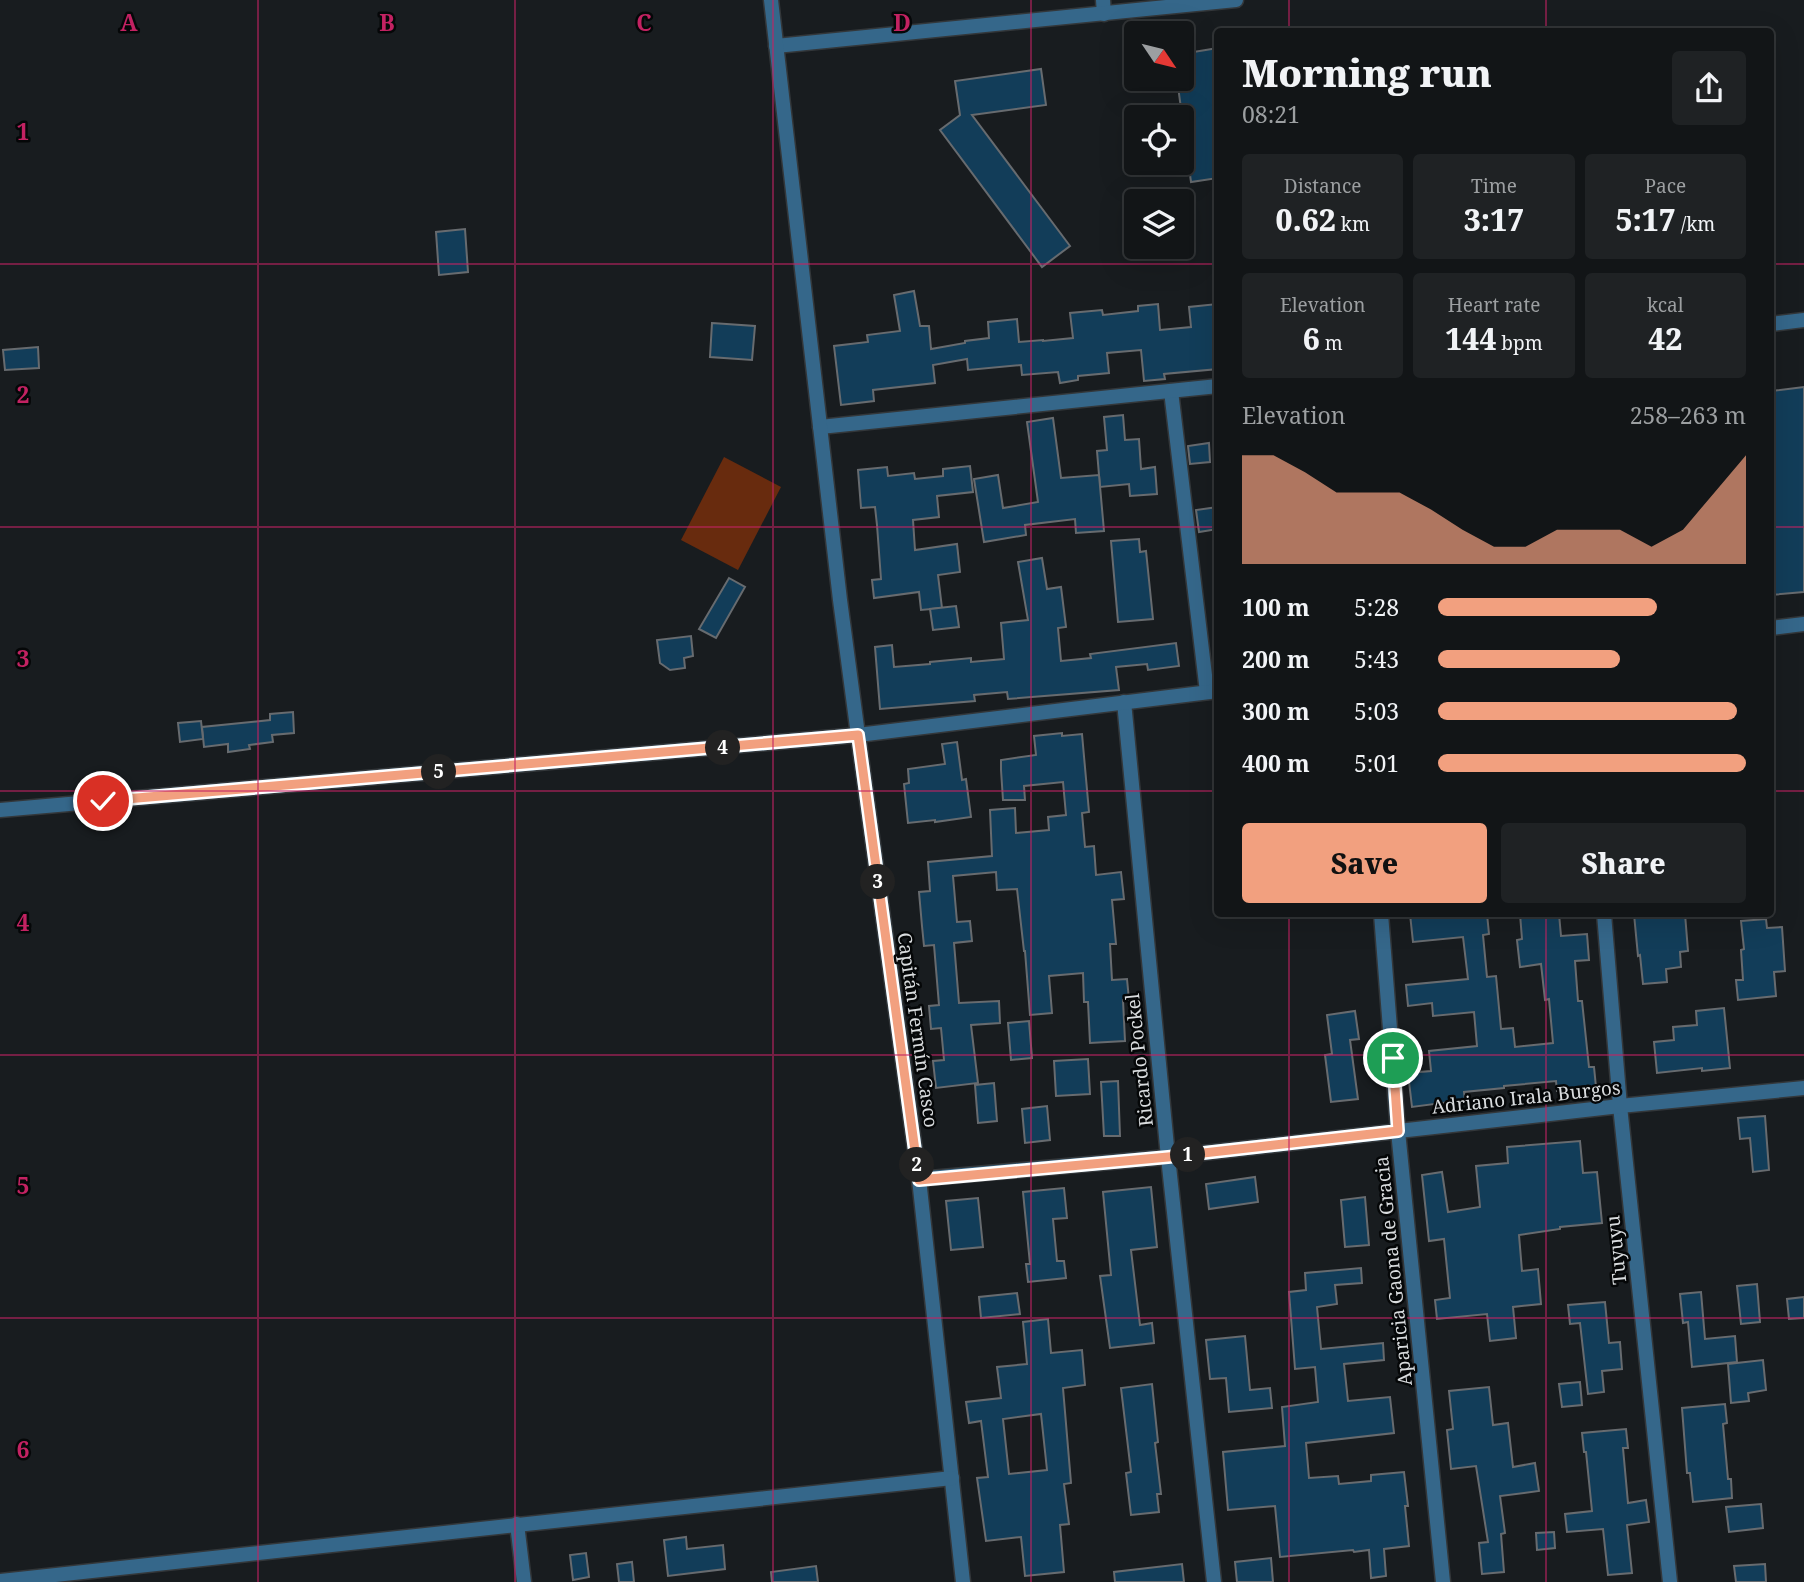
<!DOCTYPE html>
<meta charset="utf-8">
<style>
:root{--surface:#121517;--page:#1f2224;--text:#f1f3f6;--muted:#9c9fa1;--line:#313436;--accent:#f2a07f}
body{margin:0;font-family:"Noto Serif",serif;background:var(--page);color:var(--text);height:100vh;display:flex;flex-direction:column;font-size:26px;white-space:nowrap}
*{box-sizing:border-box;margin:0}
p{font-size:23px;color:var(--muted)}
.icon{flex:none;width:38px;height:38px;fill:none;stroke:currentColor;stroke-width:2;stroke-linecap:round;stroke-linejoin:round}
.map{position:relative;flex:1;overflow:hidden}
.details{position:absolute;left:1214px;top:28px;width:560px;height:889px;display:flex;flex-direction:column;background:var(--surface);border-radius:7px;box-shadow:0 7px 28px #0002,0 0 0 2px var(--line)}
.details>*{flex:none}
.needle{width:46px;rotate:125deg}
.controls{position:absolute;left:1124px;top:21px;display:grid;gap:14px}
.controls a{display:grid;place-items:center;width:70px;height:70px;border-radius:7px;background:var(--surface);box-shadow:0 7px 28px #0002,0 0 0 2px var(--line);font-size:35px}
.pin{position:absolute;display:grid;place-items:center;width:60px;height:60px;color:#fff;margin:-30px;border:4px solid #fff;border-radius:50%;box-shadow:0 2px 7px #0007}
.km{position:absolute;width:35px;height:35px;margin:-18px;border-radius:50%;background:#222;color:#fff;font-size:19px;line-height:35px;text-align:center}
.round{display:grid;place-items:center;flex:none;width:74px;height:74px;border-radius:7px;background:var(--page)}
.headline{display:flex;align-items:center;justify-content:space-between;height:119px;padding:0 28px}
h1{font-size:38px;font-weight:800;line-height:52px}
.figures{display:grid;grid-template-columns:repeat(3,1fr);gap:10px;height:119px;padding:7px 28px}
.figures div{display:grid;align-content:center;border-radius:7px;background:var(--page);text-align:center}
.figures b{font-size:30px;font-weight:800}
.figures small{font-size:19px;font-weight:400}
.figures p{font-size:19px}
.chart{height:196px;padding:14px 28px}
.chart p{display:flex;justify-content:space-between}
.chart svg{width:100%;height:126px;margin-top:7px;fill:var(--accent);opacity:.7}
.cta{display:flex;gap:14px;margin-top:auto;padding:14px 28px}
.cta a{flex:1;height:80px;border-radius:7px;background:var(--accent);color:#111;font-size:28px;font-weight:800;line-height:80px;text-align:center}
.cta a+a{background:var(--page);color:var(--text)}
ul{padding:0 28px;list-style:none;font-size:23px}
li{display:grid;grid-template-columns:112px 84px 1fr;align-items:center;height:52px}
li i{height:18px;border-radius:9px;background:var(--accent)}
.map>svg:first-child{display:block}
.green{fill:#682b0e}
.building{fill:#123d59;stroke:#676b6f;stroke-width:2;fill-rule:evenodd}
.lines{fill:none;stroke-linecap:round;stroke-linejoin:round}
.minor-casing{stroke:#33373a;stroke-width:17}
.tertiary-casing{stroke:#33373a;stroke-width:17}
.minor{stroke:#35678a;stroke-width:14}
.tertiary{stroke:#35678a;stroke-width:14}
.route-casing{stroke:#fff;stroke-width:14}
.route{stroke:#f2a07f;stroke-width:9}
.grid{fill:none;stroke:#c32262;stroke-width:2;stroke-opacity:0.55}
.labels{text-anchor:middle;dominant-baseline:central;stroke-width:5;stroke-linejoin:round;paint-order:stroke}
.street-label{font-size:19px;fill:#d9dcde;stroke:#050708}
.grid-label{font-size:23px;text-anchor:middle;font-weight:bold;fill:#c32262;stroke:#050708;stroke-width:5;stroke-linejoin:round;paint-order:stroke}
</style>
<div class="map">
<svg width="1804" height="1582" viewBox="0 0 1804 1582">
<rect width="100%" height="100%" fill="#181c1f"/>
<!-- green -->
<path class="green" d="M 724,457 L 781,487 L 738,570 L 681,540 Z"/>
<!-- building -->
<g class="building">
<path d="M 1218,48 L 1218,178 L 1191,182 L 1177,79 L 1181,79 L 1181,54 Z"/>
<path d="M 1041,69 L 1046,105 L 972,115 L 1070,246 L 1042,267 L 940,130 L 960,115 L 955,81 Z"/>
<path d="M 465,229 L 468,272 L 439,275 L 436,232 Z"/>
<path d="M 914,291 L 920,326 L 929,326 L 931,349 L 965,343 L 965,341 L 989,338 L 988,322 L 1017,319 L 1019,342 L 1043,340 L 1043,341 L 1073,338 L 1070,313 L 1102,310 L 1103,315 L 1138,311 L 1138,306 L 1158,304 L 1160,330 L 1191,327 L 1189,307 L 1217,304 L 1218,369 L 1164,374 L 1165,379 L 1144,381 L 1141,350 L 1107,353 L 1109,373 L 1078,376 L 1078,380 L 1060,383 L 1058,372 L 1022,375 L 1021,365 L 968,370 L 967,359 L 933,365 L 935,383 L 873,390 L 874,401 L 841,405 L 834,346 L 868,342 L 867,335 L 900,331 L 894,295 Z"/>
<path d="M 712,323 L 755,326 L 752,360 L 710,357 Z"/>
<path d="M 38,347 L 39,368 L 5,370 L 3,350 Z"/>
<path d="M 1804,387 L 1804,592 L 1771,595 L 1771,391 Z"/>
<path d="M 1123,415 L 1125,440 L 1139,439 L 1141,469 L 1155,467 L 1157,494 L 1130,496 L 1129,484 L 1100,487 L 1097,451 L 1107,450 L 1104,417 Z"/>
<path d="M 1053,418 L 1061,478 L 1099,475 L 1104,531 L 1076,533 L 1075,519 L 1025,525 L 1026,535 L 984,542 L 974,479 L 998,475 L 1003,508 L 1038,502 L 1027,422 Z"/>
<path d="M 1209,443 L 1210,462 L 1190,464 L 1188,446 Z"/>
<path d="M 970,466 L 973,492 L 937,496 L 939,517 L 913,520 L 915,550 L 957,544 L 960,572 L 938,575 L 942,608 L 921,610 L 919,592 L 874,598 L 872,580 L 881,579 L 877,525 L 875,507 L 861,508 L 858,470 L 887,467 L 888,476 L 914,473 L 915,479 L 943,476 L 943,469 Z"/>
<path d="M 1218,507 L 1218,529 L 1199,532 L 1196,510 Z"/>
<path d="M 1139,539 L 1140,552 L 1146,551 L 1153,619 L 1118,622 L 1111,541 Z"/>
<path d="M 1042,558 L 1047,589 L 1061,587 L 1066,627 L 1058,628 L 1061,661 L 1091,658 L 1090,654 L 1176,643 L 1179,666 L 1148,670 L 1147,664 L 1116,667 L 1119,690 L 1008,699 L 1007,692 L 974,695 L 975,701 L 880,709 L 875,647 L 892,645 L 894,667 L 930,664 L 930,662 L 971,658 L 971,662 L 1004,659 L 1001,623 L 1028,620 L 1018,562 Z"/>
<path d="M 729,578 L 745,587 L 716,638 L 699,629 Z"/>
<path d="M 956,606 L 959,627 L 933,630 L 930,609 Z"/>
<path d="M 691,636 L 693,656 L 684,658 L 685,668 L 670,670 L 660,663 L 657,640 Z"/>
<path d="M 293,712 L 294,733 L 272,735 L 273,742 L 249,745 L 250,749 L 228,752 L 228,744 L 204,747 L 202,727 L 270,720 L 270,714 Z"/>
<path d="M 201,721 L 203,739 L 180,742 L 178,723 Z"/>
<path d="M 1062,733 L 1062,736 L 1082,734 L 1089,812 L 1082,813 L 1085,847 L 1094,846 L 1096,875 L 1121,872 L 1124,899 L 1112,900 L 1116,944 L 1110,944 L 1112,980 L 1127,979 L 1129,1000 L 1123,1000 L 1125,1041 L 1090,1043 L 1088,1002 L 1084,1002 L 1083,973 L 1049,976 L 1052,1013 L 1030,1015 L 1025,951 L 1024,951 L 1017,889 L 997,890 L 996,872 L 953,876 L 957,922 L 970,921 L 972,941 L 954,943 L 959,1003 L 999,1001 L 1000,1023 L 971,1025 L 978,1083 L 936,1088 L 933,1061 L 944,1060 L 941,1028 L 931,1029 L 929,1006 L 939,1005 L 934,945 L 924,946 L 922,926 L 919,892 L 930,891 L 928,862 L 992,856 L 990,810 L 1015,808 L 1016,833 L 1049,830 L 1048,817 L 1066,815 L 1063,782 L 1024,786 L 1025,800 L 1003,800 L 1001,770 L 1001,760 L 1036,755 L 1034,736 Z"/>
<path d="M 957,742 L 962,780 L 966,779 L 971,817 L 935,822 L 935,820 L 908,823 L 904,784 L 909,783 L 908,769 L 945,764 L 942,744 Z"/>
<path d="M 1410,914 L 1487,914 L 1489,934 L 1483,935 L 1487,977 L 1496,976 L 1501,1029 L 1513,1028 L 1515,1047 L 1553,1043 L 1549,999 L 1545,1000 L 1541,964 L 1520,967 L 1517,940 L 1522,939 L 1520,914 L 1559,914 L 1561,936 L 1587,934 L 1589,960 L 1575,961 L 1578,1001 L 1582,1001 L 1589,1067 L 1594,1067 L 1596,1087 L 1557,1091 L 1556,1081 L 1504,1086 L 1504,1088 L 1464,1092 L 1465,1100 L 1412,1107 L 1408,1073 L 1431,1071 L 1429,1051 L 1477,1046 L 1474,1012 L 1433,1016 L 1432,1003 L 1408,1006 L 1406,985 L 1468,979 L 1463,937 L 1413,942 Z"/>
<path d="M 1634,914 L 1685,914 L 1688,951 L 1680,952 L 1681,967 L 1666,969 L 1667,982 L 1643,984 L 1640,955 L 1638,956 Z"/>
<path d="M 1766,919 L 1767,928 L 1782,927 L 1785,971 L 1774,972 L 1776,996 L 1738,1000 L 1736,980 L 1743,980 L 1741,950 L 1744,949 L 1741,921 Z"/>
<path d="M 1724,1008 L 1730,1068 L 1702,1071 L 1702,1068 L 1657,1073 L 1654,1042 L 1674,1040 L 1673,1027 L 1697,1025 L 1696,1011 Z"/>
<path d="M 1355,1011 L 1359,1039 L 1350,1040 L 1358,1099 L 1331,1102 L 1325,1055 L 1332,1054 L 1327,1015 Z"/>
<path d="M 1029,1021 L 1032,1058 L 1011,1060 L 1008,1023 Z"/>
<path d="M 1088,1059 L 1090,1094 L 1056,1096 L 1054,1061 Z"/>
<path d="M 1118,1081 L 1120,1136 L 1104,1136 L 1101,1082 Z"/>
<path d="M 994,1083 L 997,1121 L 978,1123 L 975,1085 Z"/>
<path d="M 1047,1106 L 1050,1140 L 1025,1143 L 1022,1109 Z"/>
<path d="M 1765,1116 L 1769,1170 L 1753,1172 L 1750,1138 L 1740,1139 L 1738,1118 Z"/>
<path d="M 1580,1141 L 1583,1173 L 1597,1172 L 1602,1223 L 1560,1227 L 1560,1229 L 1519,1235 L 1522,1271 L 1538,1269 L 1541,1304 L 1513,1307 L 1516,1338 L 1490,1341 L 1487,1314 L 1437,1319 L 1435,1300 L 1450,1298 L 1444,1239 L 1429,1241 L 1422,1175 L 1442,1172 L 1448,1212 L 1480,1207 L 1476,1166 L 1508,1163 L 1507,1147 Z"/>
<path d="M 1255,1177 L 1258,1202 L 1209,1209 L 1206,1184 Z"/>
<path d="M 1151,1187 L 1157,1247 L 1131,1250 L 1140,1325 L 1152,1323 L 1154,1343 L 1110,1348 L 1100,1276 L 1111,1275 L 1103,1192 Z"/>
<path d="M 1064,1188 L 1067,1218 L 1053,1219 L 1057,1261 L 1064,1261 L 1066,1278 L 1028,1282 L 1026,1264 L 1030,1264 L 1023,1192 Z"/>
<path d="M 1365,1197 L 1369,1245 L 1345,1247 L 1341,1200 Z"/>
<path d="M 978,1198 L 983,1247 L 951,1250 L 946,1201 Z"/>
<path d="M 1361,1268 L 1362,1283 L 1335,1285 L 1337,1304 L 1317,1307 L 1321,1349 L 1383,1343 L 1384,1360 L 1344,1364 L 1348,1401 L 1390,1397 L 1394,1433 L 1306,1443 L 1309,1478 L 1338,1476 L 1339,1484 L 1371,1481 L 1371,1475 L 1404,1472 L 1408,1506 L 1405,1506 L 1409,1546 L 1384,1549 L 1386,1576 L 1371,1578 L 1369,1550 L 1354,1552 L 1353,1550 L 1280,1557 L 1275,1506 L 1228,1510 L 1223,1452 L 1285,1446 L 1282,1407 L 1318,1402 L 1315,1367 L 1295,1369 L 1289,1292 L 1306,1290 L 1305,1273 Z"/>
<path d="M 1757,1284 L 1760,1322 L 1741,1324 L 1737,1286 Z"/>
<path d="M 1701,1292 L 1705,1339 L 1735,1336 L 1737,1362 L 1692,1367 L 1688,1322 L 1683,1323 L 1680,1294 Z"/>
<path d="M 1017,1293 L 1020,1314 L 981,1318 L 979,1297 Z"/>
<path d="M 1804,1297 L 1804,1318 L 1789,1319 L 1787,1299 Z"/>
<path d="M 1605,1302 L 1609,1343 L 1620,1342 L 1622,1369 L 1602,1371 L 1604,1392 L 1588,1394 L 1580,1323 L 1570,1324 L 1568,1305 Z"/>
<path d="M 1048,1319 L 1051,1353 L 1082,1350 L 1085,1385 L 1063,1388 L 1071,1483 L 1064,1484 L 1069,1524 L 1060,1525 L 1064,1572 L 1025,1576 L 1021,1537 L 986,1541 L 977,1478 L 988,1477 L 981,1421 L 969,1423 L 966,1402 L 1001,1398 L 997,1367 L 1027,1364 L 1023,1322 ZM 1041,1414 L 1047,1470 L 1009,1474 L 1003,1419 Z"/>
<path d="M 1245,1336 L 1250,1390 L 1270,1388 L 1272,1408 L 1229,1412 L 1226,1378 L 1210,1379 L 1206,1340 Z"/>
<path d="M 1763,1360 L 1766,1390 L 1748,1393 L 1749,1401 L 1731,1403 L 1728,1364 Z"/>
<path d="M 1580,1382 L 1582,1405 L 1562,1407 L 1559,1384 Z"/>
<path d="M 1152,1384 L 1158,1442 L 1155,1443 L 1161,1494 L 1157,1494 L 1159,1512 L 1131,1515 L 1126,1473 L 1131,1472 L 1121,1388 Z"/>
<path d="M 1489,1387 L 1493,1425 L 1508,1423 L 1513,1467 L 1535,1463 L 1539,1491 L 1500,1496 L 1505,1533 L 1501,1534 L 1504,1572 L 1482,1574 L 1479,1543 L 1488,1542 L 1476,1466 L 1451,1469 L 1447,1430 L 1453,1429 L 1449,1391 Z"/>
<path d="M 1725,1404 L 1727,1423 L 1723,1424 L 1728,1479 L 1731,1479 L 1732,1498 L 1693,1502 L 1690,1473 L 1687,1473 L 1682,1408 Z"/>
<path d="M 1626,1429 L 1628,1448 L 1623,1448 L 1628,1503 L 1646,1500 L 1649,1522 L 1627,1525 L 1632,1573 L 1608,1575 L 1603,1529 L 1567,1532 L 1565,1514 L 1592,1511 L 1586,1452 L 1584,1452 L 1582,1433 Z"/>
<path d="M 1761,1504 L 1763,1528 L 1729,1532 L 1726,1507 Z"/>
<path d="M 1554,1532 L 1555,1548 L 1537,1550 L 1536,1533 Z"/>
<path d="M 686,1537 L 687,1549 L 723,1545 L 725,1569 L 668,1576 L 664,1540 Z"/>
<path d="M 586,1553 L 589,1577 L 573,1580 L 570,1555 Z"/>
<path d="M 1271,1558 L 1273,1582 L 1237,1582 L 1235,1562 Z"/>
<path d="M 632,1562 L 634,1582 L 619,1582 L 617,1564 Z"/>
<path d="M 1182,1564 L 1184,1582 L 1115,1582 L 1114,1572 Z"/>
<path d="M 1765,1564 L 1766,1582 L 1736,1582 L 1734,1566 Z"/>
<path d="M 816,1566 L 818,1582 L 772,1582 L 771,1572 Z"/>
</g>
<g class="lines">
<!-- minor casing -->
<g class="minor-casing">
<g id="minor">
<path d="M 1103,0 L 1104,14"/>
<path d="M 776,46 L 1236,0"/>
<path d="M 1771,324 L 1804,320"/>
<path d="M 1171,391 L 1207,692"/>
<path d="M 820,427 L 1218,386"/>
<path d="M 1124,702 L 1168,1157 L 1214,1582"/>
<path d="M 0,810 L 858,735 L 919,1179 L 963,1582"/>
<path d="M 1381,914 L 1398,1131 L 1443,1582"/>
<path d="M 1604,914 L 1620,1106 L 1670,1582"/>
<path d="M 919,1179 L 1168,1157 L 1620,1106 L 1804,1088"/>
<path d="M 517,1524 L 524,1582"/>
<path d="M 0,1581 L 952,1478"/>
</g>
</g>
<!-- tertiary casing -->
<g class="tertiary-casing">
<g id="tertiary">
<path d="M 771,0 L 840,600 L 858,735 L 1218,691"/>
<path d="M 1771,628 L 1804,624"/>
</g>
</g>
<!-- minor -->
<use href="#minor" class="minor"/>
<!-- tertiary -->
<use href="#tertiary" class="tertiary"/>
</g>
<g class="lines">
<!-- route casing -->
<g class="route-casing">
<path id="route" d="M 103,801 L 858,735 L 919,1180 L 1168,1157 L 1398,1131 L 1393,1058"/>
</g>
<!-- route -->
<use href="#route" class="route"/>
</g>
<!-- grid -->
<path class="grid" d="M 258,0 L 258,1582M 515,0 L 515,1582M 773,0 L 773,1582M 1031,0 L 1031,1582M 1289,0 L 1289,32M 1546,0 L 1546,32M 0,264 L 1218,264M 1771,264 L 1804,264M 0,527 L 1218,527M 1771,527 L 1804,527M 0,791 L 1218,791M 1771,791 L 1804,791M 1289,914 L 1289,1582M 1546,914 L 1546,1582M 0,1055 L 1804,1055M 0,1318 L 1804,1318"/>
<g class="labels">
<!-- street labels -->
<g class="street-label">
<text transform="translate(918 1030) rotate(82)">Capitán Fermín Casco</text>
<text transform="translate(1139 1060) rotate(-96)">Ricardo Pockel</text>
<text transform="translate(1526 1097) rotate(-6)">Adriano Irala Burgos</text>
<text transform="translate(1616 1250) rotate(-96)">Tuyuyu</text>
<text transform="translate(1393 1271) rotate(-96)">Aparicia Gaona de Gracia</text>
</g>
</g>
<g class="grid-label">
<text x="129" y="31">A</text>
<text x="387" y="31">B</text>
<text x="644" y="31">C</text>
<text x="902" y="31">D</text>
<text x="23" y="140">1</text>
<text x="23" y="403">2</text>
<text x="23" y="667">3</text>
<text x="23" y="931">4</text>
<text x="23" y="1194">5</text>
<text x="23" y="1458">6</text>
</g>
</svg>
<div class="controls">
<a><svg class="needle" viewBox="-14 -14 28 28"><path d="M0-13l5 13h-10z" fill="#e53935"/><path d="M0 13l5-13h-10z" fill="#9c9fa1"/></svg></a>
<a><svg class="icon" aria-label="locate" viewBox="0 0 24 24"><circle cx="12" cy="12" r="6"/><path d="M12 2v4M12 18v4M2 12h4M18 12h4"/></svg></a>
<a><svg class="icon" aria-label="layers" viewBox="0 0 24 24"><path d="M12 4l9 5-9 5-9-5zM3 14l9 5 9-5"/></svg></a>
</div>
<div class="pin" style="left:1393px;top:1058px;background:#1e9e55"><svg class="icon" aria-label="arrive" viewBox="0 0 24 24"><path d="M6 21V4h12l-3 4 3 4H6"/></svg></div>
<div class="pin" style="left:103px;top:801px;background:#d93025"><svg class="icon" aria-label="check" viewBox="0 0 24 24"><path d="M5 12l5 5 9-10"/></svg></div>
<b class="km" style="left:1188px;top:1155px">1</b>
<b class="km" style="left:917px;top:1165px">2</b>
<b class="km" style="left:878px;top:882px">3</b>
<b class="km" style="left:723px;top:748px">4</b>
<b class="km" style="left:439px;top:772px">5</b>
<section class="details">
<div class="headline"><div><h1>Morning run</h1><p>08:21</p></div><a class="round"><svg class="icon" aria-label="share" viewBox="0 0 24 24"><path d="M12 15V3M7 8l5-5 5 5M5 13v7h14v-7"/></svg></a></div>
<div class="figures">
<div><p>Distance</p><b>0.62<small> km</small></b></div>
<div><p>Time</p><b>3:17</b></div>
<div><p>Pace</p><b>5:17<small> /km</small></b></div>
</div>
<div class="figures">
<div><p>Elevation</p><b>6<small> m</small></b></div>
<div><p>Heart rate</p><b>144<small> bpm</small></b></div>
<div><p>kcal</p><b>42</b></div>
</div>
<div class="chart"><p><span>Elevation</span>258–263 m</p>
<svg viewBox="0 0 160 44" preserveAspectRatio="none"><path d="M0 44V6L10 6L20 12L30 19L40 19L50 19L60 25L70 32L80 38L90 38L100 32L110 32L120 32L130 38L140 32L150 19L160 6V44z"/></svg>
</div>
<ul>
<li><b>100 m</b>5:28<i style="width:71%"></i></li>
<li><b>200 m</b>5:43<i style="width:59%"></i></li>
<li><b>300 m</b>5:03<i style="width:97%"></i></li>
<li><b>400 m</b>5:01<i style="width:100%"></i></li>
</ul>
<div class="cta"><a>Save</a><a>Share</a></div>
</section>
</div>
